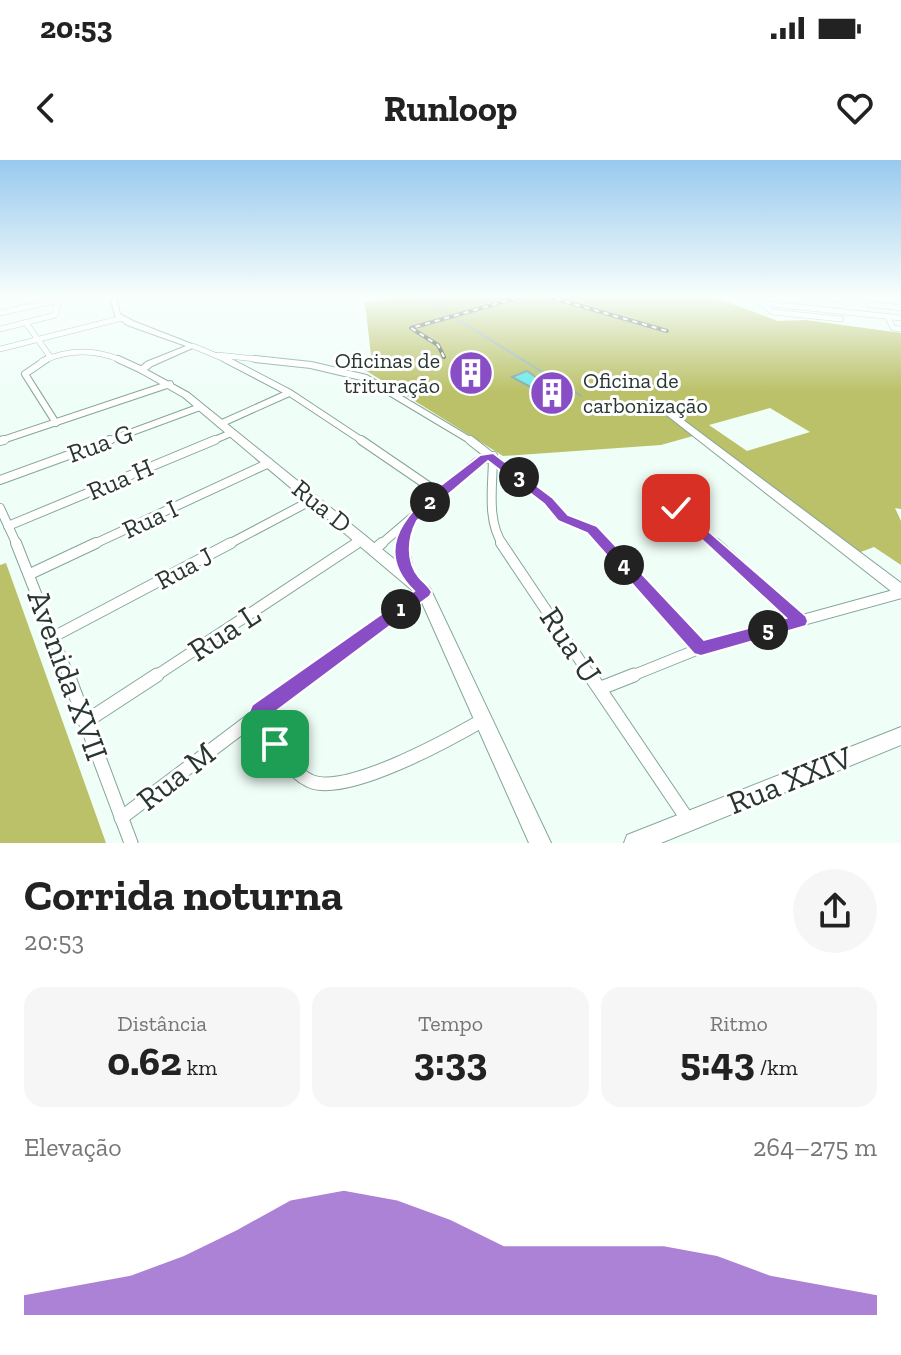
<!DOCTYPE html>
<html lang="pt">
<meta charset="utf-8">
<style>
:root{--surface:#fff;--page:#f6f6f6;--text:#222;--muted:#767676;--accent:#894ec5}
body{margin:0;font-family:"Zilla Slab",serif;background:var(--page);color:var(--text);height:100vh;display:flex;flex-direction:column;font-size:30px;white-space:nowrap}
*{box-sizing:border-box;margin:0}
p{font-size:26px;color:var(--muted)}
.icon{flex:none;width:44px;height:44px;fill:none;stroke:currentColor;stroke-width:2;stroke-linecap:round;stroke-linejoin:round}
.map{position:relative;height:683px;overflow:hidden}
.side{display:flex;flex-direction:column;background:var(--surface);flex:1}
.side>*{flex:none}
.pin{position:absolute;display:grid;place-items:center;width:68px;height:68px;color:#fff;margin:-34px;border-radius:16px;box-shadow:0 4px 12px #0006}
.km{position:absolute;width:40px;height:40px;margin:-20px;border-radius:50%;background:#222;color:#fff;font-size:22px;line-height:40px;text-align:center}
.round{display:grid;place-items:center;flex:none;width:84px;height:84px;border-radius:42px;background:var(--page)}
.overview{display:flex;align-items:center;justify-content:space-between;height:136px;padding:0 24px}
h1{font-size:44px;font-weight:800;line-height:60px}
.metrics{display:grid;grid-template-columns:repeat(3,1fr);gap:12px;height:136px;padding:8px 24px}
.metrics div{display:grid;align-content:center;border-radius:20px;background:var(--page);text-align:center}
.metrics b{font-size:40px;font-weight:800}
.metrics small{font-size:22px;font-weight:400}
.metrics p{font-size:22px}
.chart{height:224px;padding:16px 24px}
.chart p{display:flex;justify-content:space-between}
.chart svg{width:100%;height:144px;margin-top:8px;fill:var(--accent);opacity:.7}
.status{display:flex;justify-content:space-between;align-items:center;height:56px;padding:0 40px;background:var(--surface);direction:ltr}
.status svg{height:22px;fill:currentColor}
header{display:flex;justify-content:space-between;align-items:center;height:104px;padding:0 24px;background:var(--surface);font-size:36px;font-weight:800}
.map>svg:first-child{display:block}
.forest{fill:#bac168;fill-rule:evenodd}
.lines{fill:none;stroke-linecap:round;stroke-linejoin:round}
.stream{stroke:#92b3bb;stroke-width:2}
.building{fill:#69eaea;stroke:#82aaa9;stroke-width:2}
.street-far4-casing{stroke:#84a698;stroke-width:6}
.street-far3-casing{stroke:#84a698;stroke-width:8}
.street-far2-casing{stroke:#84a698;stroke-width:10}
.street-far1-casing{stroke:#84a698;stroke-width:12}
.street-casing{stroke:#84a698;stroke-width:15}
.secondary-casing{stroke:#84a698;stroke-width:2}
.street-far4{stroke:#fff;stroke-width:5}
.street-far3{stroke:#fff;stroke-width:6}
.street-far2{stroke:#fff;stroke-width:8}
.street-far1{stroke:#fff;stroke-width:10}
.street{stroke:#fff;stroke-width:13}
.secondary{fill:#fff;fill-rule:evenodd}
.rail-casing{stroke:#505e58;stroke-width:4}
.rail{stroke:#fff;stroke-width:2;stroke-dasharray:5;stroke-linecap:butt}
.route{fill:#894ec5;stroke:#fff;stroke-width:2}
.labels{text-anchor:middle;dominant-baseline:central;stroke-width:6;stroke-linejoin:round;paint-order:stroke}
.far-poi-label{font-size:22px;fill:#283731;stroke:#fff;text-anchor:end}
.street-label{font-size:26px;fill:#283731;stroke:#fff}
.near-street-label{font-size:32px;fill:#283731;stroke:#fff}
</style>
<div class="status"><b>20:53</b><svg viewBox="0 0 49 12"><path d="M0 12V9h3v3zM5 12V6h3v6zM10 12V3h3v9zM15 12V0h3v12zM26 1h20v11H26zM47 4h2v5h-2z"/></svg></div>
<header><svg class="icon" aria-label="back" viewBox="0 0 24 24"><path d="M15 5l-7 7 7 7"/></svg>Runloop<svg class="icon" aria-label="heart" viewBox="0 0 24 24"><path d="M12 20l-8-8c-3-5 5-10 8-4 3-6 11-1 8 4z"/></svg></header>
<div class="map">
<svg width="901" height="683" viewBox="0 0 901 683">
<rect width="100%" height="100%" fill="#f0fef8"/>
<!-- forest -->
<g class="forest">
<path d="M 403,136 L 711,136 L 778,161 L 806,160 L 901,173 L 901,349 L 895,348 L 901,361 L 901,405 L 874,387 L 858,393 L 700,274 L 661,285 L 503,296 L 357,205 L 371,195 L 365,143 ZM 770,248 L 810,272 L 747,291 L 709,265 Z"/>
<path d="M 6,403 L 106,683 L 0,683 L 0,405 Z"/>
</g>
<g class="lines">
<!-- stream -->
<path class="stream" d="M 449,136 L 431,143 L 581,236"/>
</g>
<!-- building -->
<path class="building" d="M 527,211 L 540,220 L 568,236 L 556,241 L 512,217 Z"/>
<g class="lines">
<!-- street-far4 casing -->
<g class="street-far4-casing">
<g id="street-far4">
<path d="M 756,136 L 772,152 L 841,159"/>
<path d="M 797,136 L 840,139"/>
<path d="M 0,138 L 11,136"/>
<path d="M 761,143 L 901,158"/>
<path d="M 870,144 L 901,148"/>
<path d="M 0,153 L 59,140"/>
<path d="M 887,156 L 893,168 L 901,169"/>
<path d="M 26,163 L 51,198"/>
<path d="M 0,169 L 55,155 L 60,136"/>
<path d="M 193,186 L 229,201"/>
<path d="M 0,189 L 122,158"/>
<path d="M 218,195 L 276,201"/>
<path d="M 42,201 C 69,189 96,189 123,201"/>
</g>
</g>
<!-- street-far3 casing -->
<g class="street-far3-casing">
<g id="street-far3">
<path d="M 47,199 L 25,214 L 56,263"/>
<path d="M 118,199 L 142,210"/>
<path d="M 225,199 L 290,233 L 364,282"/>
<path d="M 255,199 L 311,205 L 366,218 L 473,282"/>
<path d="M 220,264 L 289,233"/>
<path d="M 0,281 L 170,224"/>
<path d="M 105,282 L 200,247"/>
<path d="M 210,282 L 231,273"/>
</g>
</g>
<!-- street-far2 casing -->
<g class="street-far2-casing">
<g id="street-far2">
<path d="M 361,280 L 440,334"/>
<path d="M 470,280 L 548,341 L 563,358 L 592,370 L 606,385"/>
<path d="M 0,281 L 4,280"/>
<path d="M 493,296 C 493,325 486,360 503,385"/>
<path d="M 0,320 L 110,280"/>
<path d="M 653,320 L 676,348 L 717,385"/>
<path d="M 0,348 L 17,385"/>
<path d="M 8,366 L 215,280"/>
<path d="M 92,385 L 269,303"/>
<path d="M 227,385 L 314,339"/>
<path d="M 354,385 L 363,379"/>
<path d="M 380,385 L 477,302 L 493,296"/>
<path d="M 402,385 L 409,362"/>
</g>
</g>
<!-- street-far1 casing -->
<g class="street-far1-casing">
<g id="street-far1">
<path d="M 16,383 L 69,517"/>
<path d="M 402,383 L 410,418"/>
<path d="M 501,383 L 591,517"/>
<path d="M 604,383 L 701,488"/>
<path d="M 715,383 L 800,461"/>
<path d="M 375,389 L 382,383"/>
<path d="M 30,414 L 96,383"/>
<path d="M 53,477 L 231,383"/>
<path d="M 154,517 L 357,383"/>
<path d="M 308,517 L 425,432"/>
<path d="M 629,517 L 701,488 L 901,433"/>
</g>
</g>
<!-- street casing -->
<g class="street-casing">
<g id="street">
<path d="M 68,515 L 131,683"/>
<path d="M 590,515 L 688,660"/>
<path d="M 601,528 L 634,515"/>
<path d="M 259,552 C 271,575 285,609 310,621 C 346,637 450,579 483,560"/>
<path d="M 85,562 L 157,515"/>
<path d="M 121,658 L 311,515"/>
</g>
</g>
<!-- secondary casing -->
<g class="secondary-casing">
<g id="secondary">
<path d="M 110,136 L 116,136 L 120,154 L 133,161 L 197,186 L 152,206 L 147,210 L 189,233 L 430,428 L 551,683 L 529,683 L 419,436 L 183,237 L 139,212 L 139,208 L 146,202 L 186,186 L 127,165 L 115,156 Z"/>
<path d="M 658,241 L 901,423 L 901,437 L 896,435 L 655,246 L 655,242 Z"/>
<path d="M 901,567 L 901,585 L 661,683 L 624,683 L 627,675 Z"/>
</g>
</g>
<!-- street-far4 -->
<use href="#street-far4" class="street-far4"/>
<!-- street-far3 -->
<use href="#street-far3" class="street-far3"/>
<!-- street-far2 -->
<use href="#street-far2" class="street-far2"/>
<!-- street-far1 -->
<use href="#street-far1" class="street-far1"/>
<!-- street -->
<use href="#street" class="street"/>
<!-- secondary -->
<use href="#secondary" class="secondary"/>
<!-- rail casing -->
<g class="rail-casing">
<g id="rail">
<path d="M 546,136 L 667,171"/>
<path d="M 444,197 L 438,185 L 411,168 L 524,136"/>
</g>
</g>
<!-- rail -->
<use href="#rail" class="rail"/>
</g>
<!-- sky -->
<linearGradient id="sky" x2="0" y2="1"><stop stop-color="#98c9ee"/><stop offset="0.59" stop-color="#f8fffc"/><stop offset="1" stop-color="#f8fffc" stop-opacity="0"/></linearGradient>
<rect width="901" height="232" fill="url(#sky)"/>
<!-- route -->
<path class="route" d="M 493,293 L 553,338 L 568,355 L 597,366 L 704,480 L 786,458 L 671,351 L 669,348 L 676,343 L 806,456 L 808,461 L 806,466 L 701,496 L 694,494 L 587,373 L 558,361 L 544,344 L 488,301 L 417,361 C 408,378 406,401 419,417 C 424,423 429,426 432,432 L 430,436 L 271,555 L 285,584 L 283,591 L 275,594 L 268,591 L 249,552 L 252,545 L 414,431 C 356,374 441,327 480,295 Z"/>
<!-- icons -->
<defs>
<g id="building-disc" transform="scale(2.3)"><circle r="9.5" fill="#894ec5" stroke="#fff"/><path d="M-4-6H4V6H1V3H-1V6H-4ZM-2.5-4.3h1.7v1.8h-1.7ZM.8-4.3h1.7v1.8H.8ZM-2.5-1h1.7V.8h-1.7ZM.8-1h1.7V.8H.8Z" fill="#fff"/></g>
</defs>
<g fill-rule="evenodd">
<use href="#building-disc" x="471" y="213"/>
<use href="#building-disc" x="552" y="233"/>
</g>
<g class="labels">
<!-- far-poi labels -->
<g class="far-poi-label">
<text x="440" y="200">Oficinas de<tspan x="440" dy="25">trituração</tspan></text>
<text x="583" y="220" text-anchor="start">Oficina de<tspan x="583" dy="25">carbonização</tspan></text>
</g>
<!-- street labels -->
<g class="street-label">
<text transform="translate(100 283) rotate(-20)">Rua G</text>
<text transform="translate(120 319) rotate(-23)">Rua H</text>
<text transform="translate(322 346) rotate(39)">Rua D</text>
<text transform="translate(150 359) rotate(-25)">Rua I</text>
<text transform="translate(184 408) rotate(-28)">Rua J</text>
</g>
<!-- near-street labels -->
<g class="near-street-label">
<text transform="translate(224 472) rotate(-33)">Rua L</text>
<text transform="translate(571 485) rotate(56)">Rua U</text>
<text transform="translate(68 515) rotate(70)">Avenida XVII</text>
<text transform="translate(176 616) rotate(-38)">Rua M</text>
<text transform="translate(790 620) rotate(-22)">Rua XXIV</text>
</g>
</g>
</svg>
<div class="pin" style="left:275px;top:584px;background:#1e9e55"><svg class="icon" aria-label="arrive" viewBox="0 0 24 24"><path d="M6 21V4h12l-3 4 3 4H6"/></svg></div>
<div class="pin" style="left:676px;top:348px;background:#d93025"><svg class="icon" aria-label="check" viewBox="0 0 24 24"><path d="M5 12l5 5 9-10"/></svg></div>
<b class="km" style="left:401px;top:449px">1</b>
<b class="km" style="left:430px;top:342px">2</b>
<b class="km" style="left:519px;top:317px">3</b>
<b class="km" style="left:624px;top:405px">4</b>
<b class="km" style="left:768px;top:470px">5</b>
</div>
<section class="side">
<div class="overview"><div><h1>Corrida noturna</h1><p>20:53</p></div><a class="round"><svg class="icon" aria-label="share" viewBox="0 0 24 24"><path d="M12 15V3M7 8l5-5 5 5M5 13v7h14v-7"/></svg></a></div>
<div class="metrics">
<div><p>Distância</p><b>0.62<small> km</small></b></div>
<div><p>Tempo</p><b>3:33</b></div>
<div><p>Ritmo</p><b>5:43<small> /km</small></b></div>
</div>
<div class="chart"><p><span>Elevação</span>264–275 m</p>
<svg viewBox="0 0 160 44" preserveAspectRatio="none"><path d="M0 44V38L10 35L20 32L30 26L40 18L50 9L60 6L70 9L80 15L90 23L100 23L110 23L120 23L130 26L140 32L150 35L160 38V44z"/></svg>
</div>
</section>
